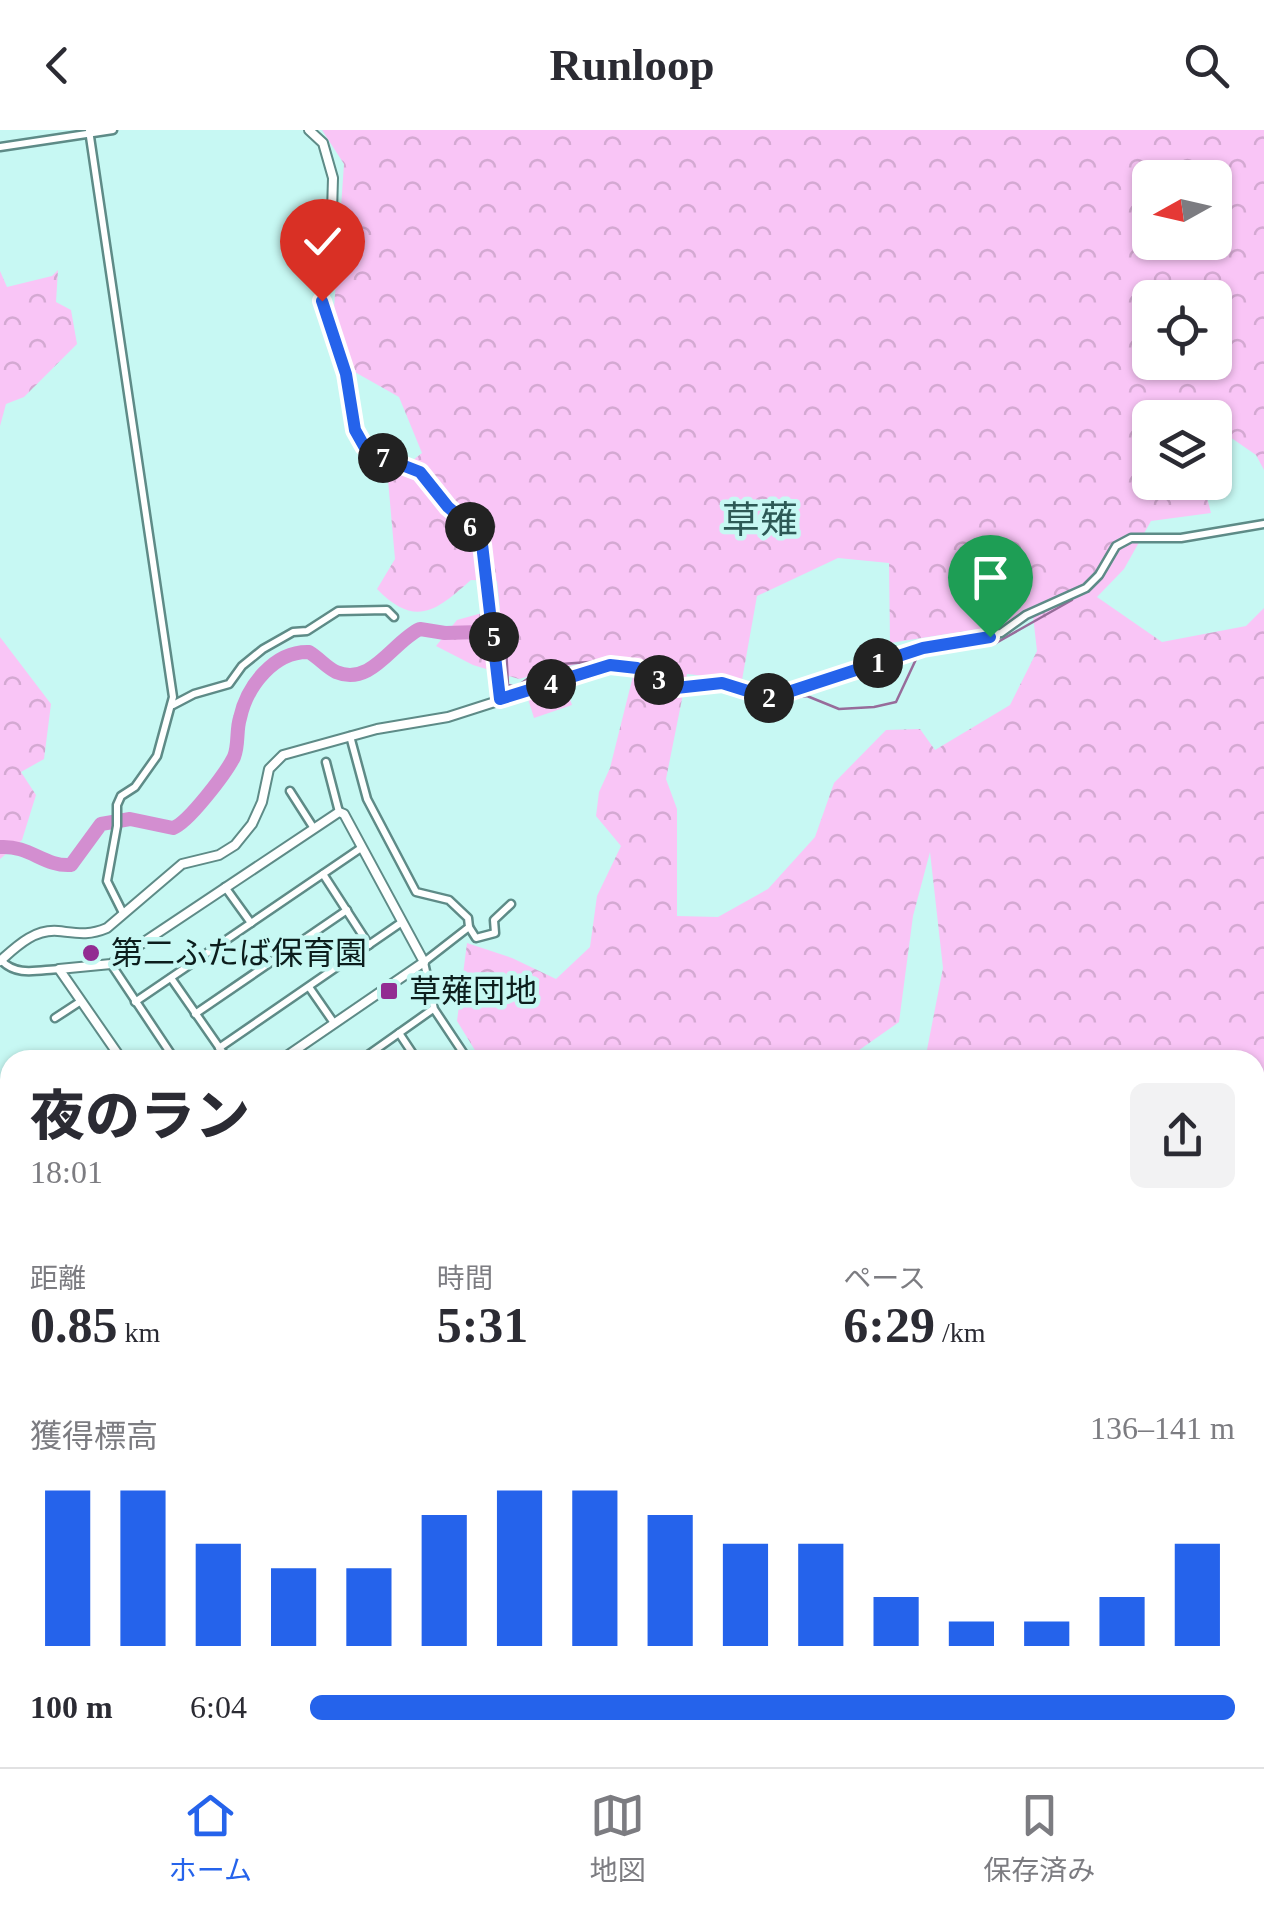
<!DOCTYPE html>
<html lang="ja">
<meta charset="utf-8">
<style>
:root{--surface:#fff;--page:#f2f2f3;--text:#2b2b33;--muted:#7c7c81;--line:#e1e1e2;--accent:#2563eb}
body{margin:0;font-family:"Times New Roman","Noto Sans JP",serif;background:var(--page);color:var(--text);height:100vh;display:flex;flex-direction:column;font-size:38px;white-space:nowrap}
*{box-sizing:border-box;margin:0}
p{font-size:32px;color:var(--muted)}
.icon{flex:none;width:55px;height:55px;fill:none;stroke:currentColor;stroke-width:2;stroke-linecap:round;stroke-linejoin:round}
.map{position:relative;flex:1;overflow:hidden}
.sheet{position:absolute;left:0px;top:920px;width:1265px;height:718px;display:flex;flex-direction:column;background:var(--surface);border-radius:30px 30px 0 0;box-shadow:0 2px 8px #0004}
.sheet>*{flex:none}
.needle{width:65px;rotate:262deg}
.fabs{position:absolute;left:1132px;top:30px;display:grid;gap:20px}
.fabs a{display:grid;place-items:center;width:100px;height:100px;border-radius:15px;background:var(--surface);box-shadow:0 2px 8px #0004;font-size:50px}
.pin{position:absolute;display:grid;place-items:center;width:85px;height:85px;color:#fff;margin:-102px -42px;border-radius:50% 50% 50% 0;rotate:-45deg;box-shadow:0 0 10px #0007}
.pin .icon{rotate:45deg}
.km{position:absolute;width:50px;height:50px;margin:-25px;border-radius:50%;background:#222;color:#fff;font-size:28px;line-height:50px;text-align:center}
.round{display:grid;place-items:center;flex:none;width:105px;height:105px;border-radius:15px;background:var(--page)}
.head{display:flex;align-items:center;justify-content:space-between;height:170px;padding:0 30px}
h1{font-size:55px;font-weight:800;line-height:75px}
.figures{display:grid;grid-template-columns:repeat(3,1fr);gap:15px;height:170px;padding:10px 30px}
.figures div{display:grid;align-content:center}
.figures b{font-size:50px;font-weight:800}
.figures small{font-size:28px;font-weight:400}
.figures p{font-size:28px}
.chart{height:280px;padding:20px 30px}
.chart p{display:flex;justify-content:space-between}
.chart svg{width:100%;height:180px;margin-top:10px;stroke:var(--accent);stroke-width:6}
ul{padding:0 30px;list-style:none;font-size:32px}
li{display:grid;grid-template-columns:160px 120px 1fr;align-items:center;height:75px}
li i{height:25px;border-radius:12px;background:var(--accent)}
header{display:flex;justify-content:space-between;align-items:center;height:130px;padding:0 30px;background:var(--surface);font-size:45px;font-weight:800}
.dock{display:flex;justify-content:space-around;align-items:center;height:140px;border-top:2px solid var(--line);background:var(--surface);font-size:28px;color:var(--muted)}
.dock a{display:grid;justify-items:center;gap:5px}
.dock .current{color:var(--accent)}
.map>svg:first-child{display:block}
.forest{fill:url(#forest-crowns);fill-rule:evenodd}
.park{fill:#f9c5f6}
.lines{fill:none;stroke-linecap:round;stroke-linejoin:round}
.stream{stroke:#976c9a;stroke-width:2.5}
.river{stroke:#d38ed0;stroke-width:14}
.minor-casing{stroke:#5e8b87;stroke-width:11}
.tertiary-casing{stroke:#5e8b87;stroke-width:12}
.minor{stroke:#fff;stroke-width:6}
.tertiary{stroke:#fff;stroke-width:8}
.route-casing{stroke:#fff;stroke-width:20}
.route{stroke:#2563eb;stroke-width:12}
.poi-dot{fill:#922c92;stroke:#c7f8f3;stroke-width:4}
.labels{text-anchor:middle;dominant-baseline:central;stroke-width:9;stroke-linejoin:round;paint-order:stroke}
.poi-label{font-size:32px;fill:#0c1e1d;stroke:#c7f8f3;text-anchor:start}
.quarter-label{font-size:38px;fill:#2d5956;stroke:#c7f8f3}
</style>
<header><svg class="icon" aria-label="back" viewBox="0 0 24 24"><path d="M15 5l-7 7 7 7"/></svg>Runloop<svg class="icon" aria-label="search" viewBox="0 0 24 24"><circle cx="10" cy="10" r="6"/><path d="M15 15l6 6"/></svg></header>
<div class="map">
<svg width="1264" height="1637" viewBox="0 0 1264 1637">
<defs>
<pattern id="forest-crowns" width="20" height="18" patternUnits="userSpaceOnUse" patternTransform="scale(2.5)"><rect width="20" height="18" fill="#f9c5f6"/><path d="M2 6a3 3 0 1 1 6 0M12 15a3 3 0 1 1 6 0" fill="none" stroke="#d4a9d2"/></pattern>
</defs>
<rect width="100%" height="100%" fill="#c7f8f3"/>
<!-- forest -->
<g class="forest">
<path d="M 322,0 L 1264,0 L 1264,340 L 1256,325 L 1230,307 L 1215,314 L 1215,288 L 1150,288 L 1150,352 L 1203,353 L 1211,383 L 1151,391 L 1124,439 L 1097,467 L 1162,512 L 1246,496 L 1264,478 L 1264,948 L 1255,952 L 1255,930 L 925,930 L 943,838 L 930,722 L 913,786 L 899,892 L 845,930 L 481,930 L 457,891 L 467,813 L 512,828 L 556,849 L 590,817 L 597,766 L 621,716 L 596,686 L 599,662 L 610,638 L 637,530 L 591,535 L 585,532 L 519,549 L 473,535 L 436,516 L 457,490 L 500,478 L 497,451 L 471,450 C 437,480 416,499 377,459 L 395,429 L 388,350 L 422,323 L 399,267 L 353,241 L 334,179 L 344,34 ZM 1150,48 L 1215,48 L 1215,112 L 1150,112 ZM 1150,168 L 1215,168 L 1215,232 L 1150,232 ZM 838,428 L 889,433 L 890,513 L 998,496 L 1033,486 L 1037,521 L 1010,575 L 935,620 L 920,599 L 886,600 L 834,653 L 815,707 L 768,759 L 718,787 L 677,786 L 677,679 L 666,649 L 687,544 L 742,550 L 757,466 Z"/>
<path d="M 58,140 L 56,172 L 71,180 L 77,214 L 24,267 L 6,274 L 0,296 L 0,141 L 7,157 L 52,146 Z"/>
<path d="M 0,507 L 51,574 L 44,629 L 21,642 L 36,665 L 22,710 L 0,729 Z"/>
<path d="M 1255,1079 L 1264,1083 L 1264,1412 L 1259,1414 L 1255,1446 Z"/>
<path d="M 10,1259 L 10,1381 L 0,1392 L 0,1285 Z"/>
<path d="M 52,1628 L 152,1628 L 160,1637 L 46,1637 Z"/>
<path d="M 388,1628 L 467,1628 L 462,1637 L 389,1637 Z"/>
<path d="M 662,1628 L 1030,1628 L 1022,1637 L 656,1637 Z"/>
</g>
<!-- park -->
<path class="park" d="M 565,556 L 572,575 L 534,588 L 528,569 Z"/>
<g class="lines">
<!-- stream -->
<g class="stream">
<path d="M 480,502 L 489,507"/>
<path d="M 496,511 L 506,516 L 508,555 L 516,557 L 547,535 L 632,529 L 650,536 L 647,553 L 651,564 L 667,566 L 723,558 L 763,572 L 807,566 L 839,579 L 874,577 L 896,572 L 918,525 L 996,513 L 1072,470"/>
</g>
<!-- river -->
<g class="river">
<path d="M 0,717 C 30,715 44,737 71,735 L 101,694 L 130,689 L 173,698 C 188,693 226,643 234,627 C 239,615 236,600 240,588 C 247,556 274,521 309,522 C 319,528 326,537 336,542 C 372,557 393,511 420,499 L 445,503 L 480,502"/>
<path d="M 1255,995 L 1264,995"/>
<path d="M 582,1628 L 583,1637"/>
</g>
<!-- minor casing -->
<g class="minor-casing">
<g id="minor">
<path d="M 89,0 L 173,567 L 157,626 L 135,657 L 121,666 L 117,675 L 117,696 L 107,751 L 123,783"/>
<path d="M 0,17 L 113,0"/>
<path d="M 637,538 L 676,558 L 722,553 L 763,568 L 785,565 L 923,518 L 1001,503 L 1026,485 L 1086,458 L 1099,445 L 1116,416 L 1131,408 L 1181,408 L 1264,394"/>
<path d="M 173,575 L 194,564 L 229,554 L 242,536 L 263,519 L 293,502 L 307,501 L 338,481 L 387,480 L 394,487"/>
<path d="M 350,606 L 367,669 L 416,762 L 449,770 L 468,788 L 469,797 L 424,832 L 434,879 L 468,930"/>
<path d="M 326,632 L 339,682"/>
<path d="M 290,661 L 313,697"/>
<path d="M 323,744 L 369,815"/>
<path d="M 225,757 L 251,793"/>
<path d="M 469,797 L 476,808 L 495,803 L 494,790 L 511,774"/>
<path d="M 1,830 C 16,847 38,840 59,839"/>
<path d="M 111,834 L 175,930"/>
<path d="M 171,848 L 228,930"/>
<path d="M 309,857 L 334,893"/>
<path d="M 135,872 L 361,718"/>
<path d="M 195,884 L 347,780"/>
<path d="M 55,888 L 81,871"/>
<path d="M 399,903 L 417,930"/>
<path d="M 219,918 L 402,792"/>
<path d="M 361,930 L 433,879"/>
<path d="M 1255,1059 L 1264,1060"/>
<path d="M 0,1060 L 10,1073"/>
<path d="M 1255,1066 L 1264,1069"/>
<path d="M 0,1178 L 4,1182 L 0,1188"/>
<path d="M 0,1293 L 10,1283"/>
<path d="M 1255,1523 L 1264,1522"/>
<path d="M 1255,1561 L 1264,1562"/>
<path d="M 1160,1628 L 1206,1629 L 1250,1637"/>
<path d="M 356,1637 L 364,1628"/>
<path d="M 378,1637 L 387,1628"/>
<path d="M 472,1637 L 478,1628"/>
<path d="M 598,1637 L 600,1628"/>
<path d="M 1144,1637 L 1147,1628"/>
</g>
</g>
<!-- tertiary casing -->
<g class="tertiary-casing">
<g id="tertiary">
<path d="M 309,0 L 323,13 L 333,48 L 331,116 L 322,171 L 346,244 L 355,300 L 365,316 L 377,325 L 420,342 L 448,377 L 469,394 L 482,414 L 500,569"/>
<path d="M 0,831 C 17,816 34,799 58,801 C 77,803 88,806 107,798 L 182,734 L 219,725 L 235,715 L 252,694 L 262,672 L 269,639 L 283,625 L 377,599 L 448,587 L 610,535 L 637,538"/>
<path d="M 122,930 L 59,839 L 111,834 L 339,682 L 344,684 L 424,832 L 281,930"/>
</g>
</g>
<!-- minor -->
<use href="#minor" class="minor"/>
<!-- tertiary -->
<use href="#tertiary" class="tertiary"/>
</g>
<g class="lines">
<!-- route casing -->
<g class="route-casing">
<path id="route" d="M 322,171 L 346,244 L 355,300 L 364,316 L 376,325 L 420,342 L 448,377 L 468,394 L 482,414 L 500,569 L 610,535 L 637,538 L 676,558 L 722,553 L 770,568 L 923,518 L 990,507"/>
</g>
<!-- route -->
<use href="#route" class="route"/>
</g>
<!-- markers -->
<g class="poi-dot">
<circle cx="91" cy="823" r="10"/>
<rect x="379" y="851" width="20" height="20" rx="5"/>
</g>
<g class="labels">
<!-- poi labels -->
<g class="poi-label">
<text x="111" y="823">第二ふたば保育園</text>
<text x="409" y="861">草薙団地</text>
</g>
<!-- quarter labels -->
<g class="quarter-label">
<text x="760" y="390">草薙</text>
</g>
</g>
</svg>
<div class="fabs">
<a><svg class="needle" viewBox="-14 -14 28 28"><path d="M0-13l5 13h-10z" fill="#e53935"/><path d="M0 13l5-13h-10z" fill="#7c7c81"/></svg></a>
<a><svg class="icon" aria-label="locate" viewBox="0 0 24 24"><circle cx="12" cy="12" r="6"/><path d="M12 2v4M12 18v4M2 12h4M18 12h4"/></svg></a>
<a><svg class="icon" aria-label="layers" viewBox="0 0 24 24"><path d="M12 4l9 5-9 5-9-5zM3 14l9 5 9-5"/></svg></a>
</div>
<div class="pin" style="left:990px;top:507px;background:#1e9e55"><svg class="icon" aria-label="arrive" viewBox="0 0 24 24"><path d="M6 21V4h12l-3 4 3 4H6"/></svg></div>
<div class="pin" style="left:322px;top:171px;background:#d93025"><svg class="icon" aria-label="check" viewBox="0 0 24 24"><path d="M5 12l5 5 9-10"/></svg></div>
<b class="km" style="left:878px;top:533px">1</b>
<b class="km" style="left:769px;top:568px">2</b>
<b class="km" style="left:659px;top:550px">3</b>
<b class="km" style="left:551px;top:554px">4</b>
<b class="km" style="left:494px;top:507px">5</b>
<b class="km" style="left:470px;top:397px">6</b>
<b class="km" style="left:383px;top:328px">7</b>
<section class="sheet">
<div class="head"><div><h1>夜のラン</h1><p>18:01</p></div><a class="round"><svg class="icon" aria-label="share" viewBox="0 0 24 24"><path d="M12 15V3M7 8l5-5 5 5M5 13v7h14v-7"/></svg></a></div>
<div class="figures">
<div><p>距離</p><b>0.85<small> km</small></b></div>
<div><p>時間</p><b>5:31</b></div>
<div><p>ペース</p><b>6:29<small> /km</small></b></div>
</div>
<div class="chart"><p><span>獲得標高</span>136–141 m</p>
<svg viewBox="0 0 160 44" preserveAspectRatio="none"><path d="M5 44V6M15 44V6M25 44V19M35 44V25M45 44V25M55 44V12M65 44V6M75 44V6M85 44V12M95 44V19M105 44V19M115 44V32M125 44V38M135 44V38M145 44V32M155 44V19"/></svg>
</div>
<ul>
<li><b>100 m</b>6:04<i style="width:100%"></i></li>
</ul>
</section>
</div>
<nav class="dock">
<a class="current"><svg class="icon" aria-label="home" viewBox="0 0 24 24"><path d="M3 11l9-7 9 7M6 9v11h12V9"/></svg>ホーム</a>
<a><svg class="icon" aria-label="map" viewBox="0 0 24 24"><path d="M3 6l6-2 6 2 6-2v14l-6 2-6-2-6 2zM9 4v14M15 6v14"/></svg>地図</a>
<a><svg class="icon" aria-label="saved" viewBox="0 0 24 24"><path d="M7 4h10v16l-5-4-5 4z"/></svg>保存済み</a>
</nav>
